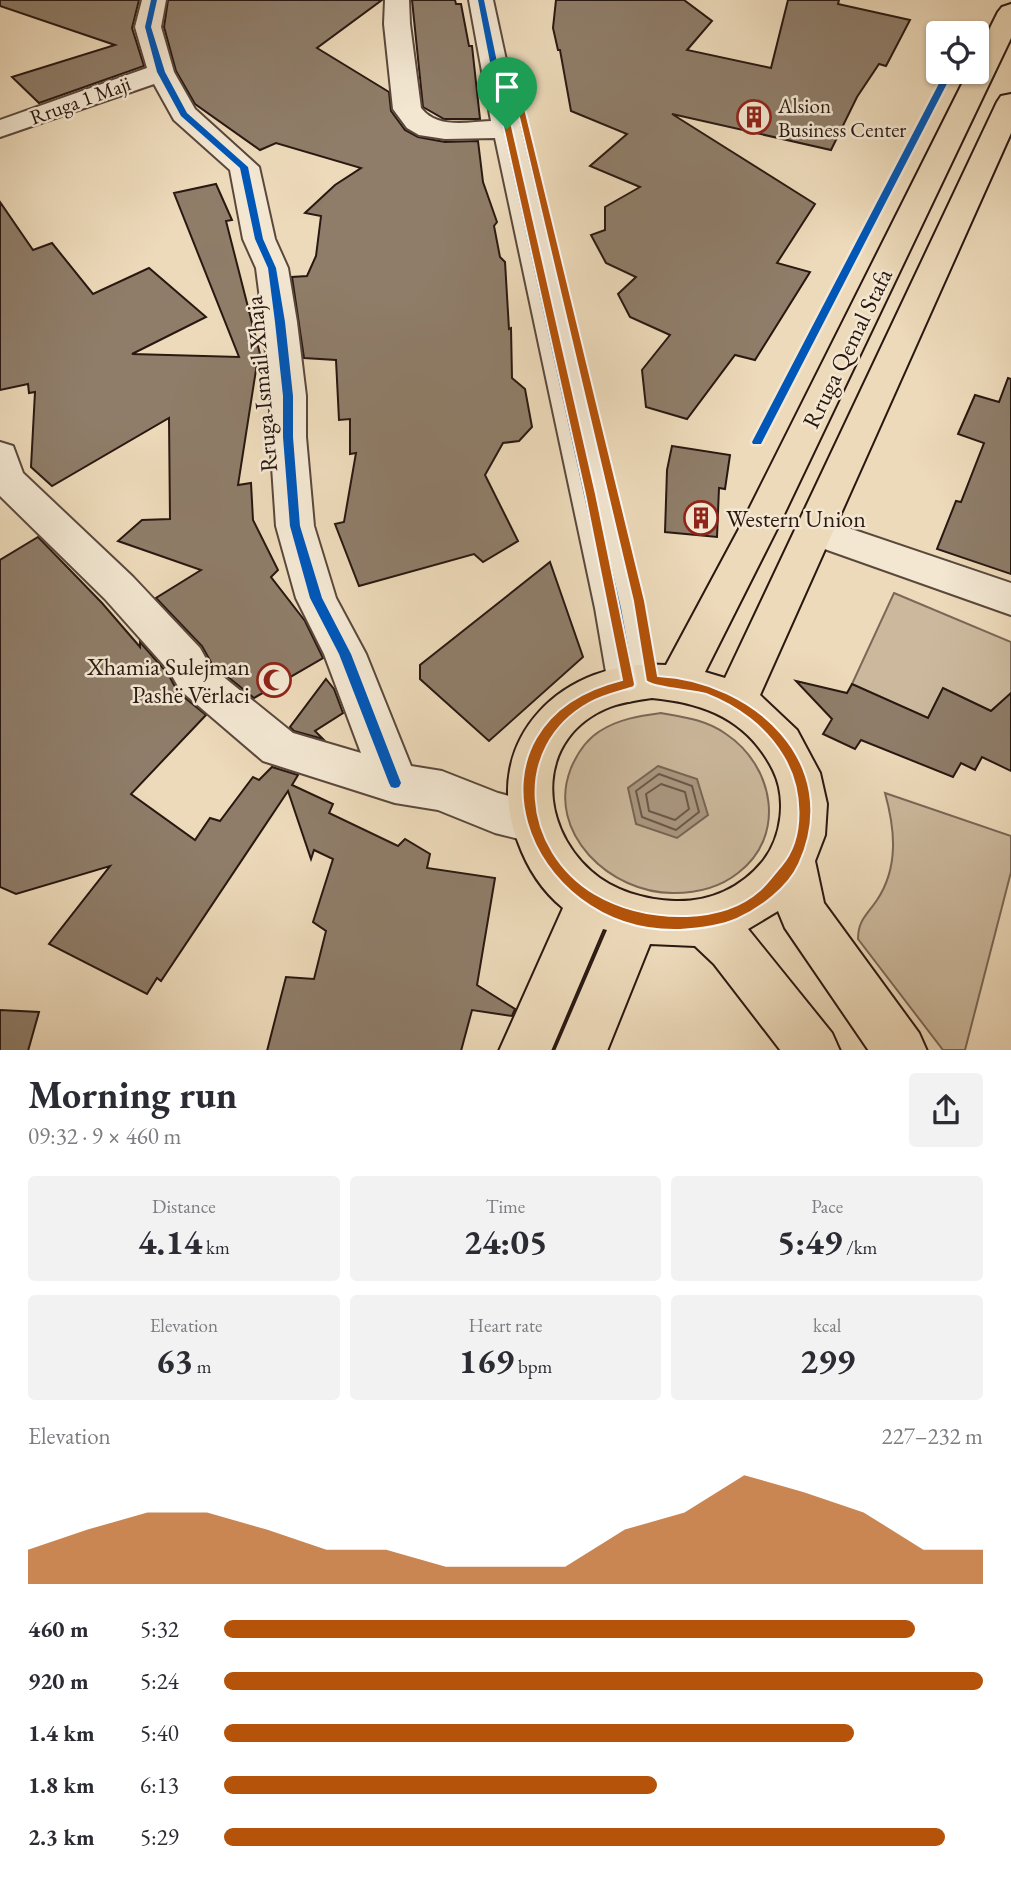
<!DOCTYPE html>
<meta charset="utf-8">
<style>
:root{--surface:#fff;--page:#f2f2f3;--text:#2b2b33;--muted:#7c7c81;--accent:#b45309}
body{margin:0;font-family:"EB Garamond",serif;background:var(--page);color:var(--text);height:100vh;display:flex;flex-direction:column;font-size:26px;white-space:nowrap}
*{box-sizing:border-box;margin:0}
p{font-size:23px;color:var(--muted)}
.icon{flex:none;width:38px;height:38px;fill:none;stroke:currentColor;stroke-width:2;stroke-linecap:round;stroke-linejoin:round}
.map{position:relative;height:1050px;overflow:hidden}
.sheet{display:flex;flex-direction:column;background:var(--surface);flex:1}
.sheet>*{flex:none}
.fabs{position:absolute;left:926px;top:21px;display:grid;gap:14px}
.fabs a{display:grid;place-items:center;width:63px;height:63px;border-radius:7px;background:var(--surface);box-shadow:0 2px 5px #0004;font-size:35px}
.pin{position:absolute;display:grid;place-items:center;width:60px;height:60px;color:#fff;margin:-72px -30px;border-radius:50% 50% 50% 0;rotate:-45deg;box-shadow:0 0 7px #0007}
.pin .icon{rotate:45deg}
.round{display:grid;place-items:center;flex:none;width:74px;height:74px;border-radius:7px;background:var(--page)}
.head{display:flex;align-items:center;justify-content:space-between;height:119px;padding:0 28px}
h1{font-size:38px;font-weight:700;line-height:52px}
.metrics{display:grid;grid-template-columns:repeat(3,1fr);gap:10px;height:119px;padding:7px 28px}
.metrics div{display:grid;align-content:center;border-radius:7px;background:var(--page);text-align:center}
.metrics b{font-size:35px;font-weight:700}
.metrics small{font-size:19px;font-weight:400}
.metrics p{font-size:19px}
.chart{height:196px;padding:14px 28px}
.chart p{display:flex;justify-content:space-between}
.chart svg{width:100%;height:126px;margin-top:7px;fill:var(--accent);opacity:.7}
ul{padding:0 28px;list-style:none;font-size:23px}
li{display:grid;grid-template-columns:112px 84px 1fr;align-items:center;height:52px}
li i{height:18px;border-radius:9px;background:var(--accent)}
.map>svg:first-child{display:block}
.green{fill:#ccb99d;stroke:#7a6858;stroke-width:2}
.water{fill:#aa9881;stroke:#766555;stroke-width:2}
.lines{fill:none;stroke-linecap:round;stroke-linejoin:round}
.shore{stroke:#6a584a;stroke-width:2}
.building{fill:#8f7d69;stroke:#291812;stroke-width:2}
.minor-casing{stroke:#5a483c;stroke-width:4}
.major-casing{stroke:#291812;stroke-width:4}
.minor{fill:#f3e7d2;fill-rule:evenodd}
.major{fill:#eddaba;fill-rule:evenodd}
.cycleway-casing{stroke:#f3e7d2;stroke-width:5}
.cycleway{fill:#0057b8;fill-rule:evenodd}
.route{fill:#b45309;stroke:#fff;stroke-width:2;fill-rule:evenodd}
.labels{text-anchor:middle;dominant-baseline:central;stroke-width:5;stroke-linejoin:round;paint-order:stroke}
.far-street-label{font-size:21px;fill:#291812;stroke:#f3e7d2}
.far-poi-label{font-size:21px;fill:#291812;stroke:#f3e7d2;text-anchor:start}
.street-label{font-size:24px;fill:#291812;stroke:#f3e7d2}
.poi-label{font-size:24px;fill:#291812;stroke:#f3e7d2;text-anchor:start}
</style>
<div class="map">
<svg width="1011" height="1051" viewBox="0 0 1011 1051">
<rect width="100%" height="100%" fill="#eddaba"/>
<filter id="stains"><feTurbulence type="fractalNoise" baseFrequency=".00286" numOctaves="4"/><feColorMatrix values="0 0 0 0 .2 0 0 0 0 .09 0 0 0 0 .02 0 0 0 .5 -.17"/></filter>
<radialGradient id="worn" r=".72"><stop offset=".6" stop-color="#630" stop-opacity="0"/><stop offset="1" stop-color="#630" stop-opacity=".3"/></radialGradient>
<!-- green -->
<g class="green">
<path d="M 894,593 L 1011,642 L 1011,693 L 991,711 L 943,688 L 928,718 L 852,684 Z"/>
<path d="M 661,713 C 684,717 707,720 726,734 C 774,766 787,836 738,873 C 719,888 698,893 674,893 C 611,894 545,833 571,768 C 577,754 587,739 600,731 C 619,719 639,716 661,713 Z"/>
<path d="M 885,793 L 1011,836 L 1011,872 L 965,1050 L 943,1050 L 858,939 C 858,920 867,915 877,900 C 899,867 895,829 885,793 Z"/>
</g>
<!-- water -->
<path class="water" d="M 658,766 L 697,779 L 708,815 L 677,838 L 636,824 L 628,788 Z"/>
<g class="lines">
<!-- shore -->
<g class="shore">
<path d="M 659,774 L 692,786 L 699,812 L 676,830 L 642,817 L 636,791 Z"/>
<path d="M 661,784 L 685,792 L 689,809 L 675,820 L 649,811 L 646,794 Z"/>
</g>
</g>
<!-- building -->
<g class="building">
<path d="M 0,0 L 139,0 L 132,28 L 144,66 L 39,103 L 12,77 L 115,45 L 0,6 Z"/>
<path d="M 168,0 L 382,0 L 317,48 L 389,92 L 391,111 L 405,130 L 418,137 L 445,142 L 478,141 L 483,182 L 497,222 L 494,226 L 500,257 L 505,262 L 509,329 L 511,328 L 512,378 L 525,389 L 532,427 L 519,441 L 503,443 L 485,475 L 518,541 L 483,562 L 474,554 L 359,586 L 335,524 L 344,522 L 356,453 L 350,454 L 350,419 L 339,420 L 336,360 L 304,358 L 292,277 L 307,276 L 316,256 L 321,216 L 305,213 L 335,185 L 361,168 L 276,143 L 260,150 L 195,104 L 176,71 L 164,27 Z"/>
<path d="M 412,0 L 455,0 L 456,4 L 461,4 L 469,46 L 472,46 L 480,119 L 444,119 L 423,107 Z"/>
<path d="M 556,0 L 684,0 L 712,21 L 687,50 L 771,68 L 788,0 L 839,0 L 838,4 L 910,20 L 886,66 L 879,64 L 857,97 L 831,150 L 672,114 L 815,204 L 777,263 L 810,272 L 755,360 L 735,355 L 687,419 L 646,407 L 642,370 L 670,335 L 630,317 L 618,294 L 636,277 L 606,263 L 591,235 L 605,230 L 605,207 L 640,187 L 590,166 L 627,134 L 571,111 L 560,50 L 558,50 L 553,28 Z"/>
<path d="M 216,184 L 232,220 L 226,221 L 260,354 L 250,357 L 258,357 L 238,485 L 251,483 L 253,520 L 278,570 L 271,577 L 305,621 L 323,658 L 254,698 L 212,664 L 202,646 L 156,598 L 201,570 L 118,541 L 142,520 L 170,519 L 169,418 L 52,486 L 31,467 L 35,392 L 29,393 L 28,384 L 0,390 L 0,202 L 33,250 L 52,243 L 93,294 L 149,268 L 206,317 L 132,354 L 239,357 L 174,193 Z"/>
<path d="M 1008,378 L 1011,379 L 1011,574 L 937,549 L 956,501 L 961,502 L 984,443 L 958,434 L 975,395 L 999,402 Z"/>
<path d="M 672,446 L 730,455 L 725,489 L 719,488 L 717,537 L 665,532 L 667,470 Z"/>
<path d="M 38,537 L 102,603 L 140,647 L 140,642 L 168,674 L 178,692 L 206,715 L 131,794 L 195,840 L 210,818 L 220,821 L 253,777 L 259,780 L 272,767 L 298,775 L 292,785 L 333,804 L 329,813 L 398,846 L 405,839 L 430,854 L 427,868 L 495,878 L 477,985 L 515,1009 L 512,1016 L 472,1010 L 461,1051 L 267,1051 L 286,977 L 314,979 L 326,931 L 313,922 L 333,859 L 314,850 L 311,859 L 288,791 L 161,981 L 157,978 L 147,994 L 49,944 L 110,866 L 16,894 L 0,887 L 0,560 Z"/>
<path d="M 550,562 L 583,657 L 489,741 L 420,679 L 420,665 Z"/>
<path d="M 326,679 L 334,689 L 343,713 L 315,731 L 323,739 L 294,731 L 290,727 Z"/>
<path d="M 796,681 L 847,693 L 852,684 L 928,718 L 943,688 L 991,711 L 1011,693 L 1011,771 L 982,757 L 975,770 L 961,763 L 953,777 L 861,740 L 855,749 L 823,734 L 832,719 Z"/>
<path d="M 0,1010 L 39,1012 L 28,1051 L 0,1051 Z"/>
</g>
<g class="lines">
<!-- minor casing -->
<g class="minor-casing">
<g id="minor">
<path d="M 142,0 L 166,0 L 161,27 L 174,72 L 195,109 L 259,167 L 275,239 L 288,268 L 297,322 L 306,396 L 306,437 L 314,526 L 336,598 L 366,654 L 411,766 L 442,771 L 498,793 L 547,806 L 554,821 L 547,836 L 531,842 L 495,833 L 438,810 L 395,803 L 263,761 L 180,690 L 170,672 L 105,599 L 0,496 L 0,442 L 13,446 L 23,473 L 133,577 L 200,648 L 210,666 L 293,733 L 361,753 L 324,654 L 296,598 L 276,526 L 270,437 L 270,396 L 263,322 L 256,268 L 243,239 L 230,170 L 174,120 L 154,84 L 0,137 L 0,120 L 147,68 L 135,27 Z"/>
<path d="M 385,0 L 409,0 L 410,24 L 421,108 C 437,129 467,122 491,121 L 469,0 L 493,0 L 521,129 L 635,608 L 650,684 L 644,696 L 629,702 L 614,696 L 608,684 L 595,608 L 495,138 L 445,139 L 419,135 L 407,128 L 393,109 L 384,24 Z"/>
<path d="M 816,517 L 1011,583 L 1011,615 L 802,541 L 797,531 L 802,521 Z"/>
</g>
</g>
<!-- major casing -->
<g class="major-casing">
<path id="major" d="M 1011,4 L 1011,38 L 778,527 L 705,672 L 725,678 L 997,102 L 1001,96 L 1011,94 L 1011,133 L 760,695 L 797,730 L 820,773 L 827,804 L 825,835 L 815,861 L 824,903 L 919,1033 L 927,1051 L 869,1051 L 785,928 L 778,911 L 748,929 L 832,1033 L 840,1051 L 781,1051 L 714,964 L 695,946 L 650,944 L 607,1051 L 555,1051 L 607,930 L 603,929 L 551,1051 L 499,1051 L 563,908 C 542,891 527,867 518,842 C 478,740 564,657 666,665 L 740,527 L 968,72 L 976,72 L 976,56 L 998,12 L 1002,7 ZM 652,698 C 705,703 748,720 773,770 C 787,798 782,837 763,861 C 741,888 710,902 675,901 C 646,900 613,891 591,871 C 537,823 536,736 610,707 C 623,702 638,700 652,698 Z"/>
</g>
<!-- minor -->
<use href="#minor" class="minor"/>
<!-- major -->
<use href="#major" class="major"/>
<!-- cycleway casing -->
<g class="cycleway-casing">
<g id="cycleway">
<path d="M 151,0 L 157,0 L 151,27 L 165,72 L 187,113 L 248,167 L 263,239 L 276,268 L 285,322 L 293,396 L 293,437 L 300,526 L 322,598 L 351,654 L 401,783 L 399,787 L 395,788 L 391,787 L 389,783 L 339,654 L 310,598 L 290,526 L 283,437 L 283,396 L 275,322 L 268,268 L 255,239 L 240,168 L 181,116 L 157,72 L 145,27 Z"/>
<path d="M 478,0 L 484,0 L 511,129 L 621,608 L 635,684 L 633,687 L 629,689 L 625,687 L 623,684 L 609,608 L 503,129 Z"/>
<path d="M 945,72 L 953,72 L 762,442 L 761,444 L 753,444 L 752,442 Z"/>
</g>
</g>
<!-- cycleway -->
<use href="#cycleway" class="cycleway"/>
</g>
<!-- route -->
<path class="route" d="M 514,78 L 518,80 L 645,601 L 658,676 C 754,681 845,763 799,864 C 788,888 761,908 737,919 C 718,927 700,929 680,930 C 523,935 449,723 622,680 L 585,494 L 493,81 ZM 502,83 L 511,83 L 633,601 L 646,681 C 652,688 693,690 706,694 C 737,706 766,727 783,756 C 802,787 806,837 781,866 C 774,874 768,883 760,890 C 740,908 713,915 687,916 C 654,917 624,911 595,894 C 523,851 511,747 589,703 C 603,695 618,692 634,687 L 635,684 L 596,494 Z"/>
<!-- icons -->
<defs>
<g id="building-ring" transform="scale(1.75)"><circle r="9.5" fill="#f3e7d2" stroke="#8f2418" stroke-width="1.5"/><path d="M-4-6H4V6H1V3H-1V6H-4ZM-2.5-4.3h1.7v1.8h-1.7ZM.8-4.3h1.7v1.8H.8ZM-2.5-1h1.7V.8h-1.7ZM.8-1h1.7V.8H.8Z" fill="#8f2418"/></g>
<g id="mosque-ring" transform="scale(1.75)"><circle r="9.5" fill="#f3e7d2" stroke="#8f2418" stroke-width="1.5"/><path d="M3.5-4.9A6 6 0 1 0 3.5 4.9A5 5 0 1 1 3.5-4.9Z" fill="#8f2418"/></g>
</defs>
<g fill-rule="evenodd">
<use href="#building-ring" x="754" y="117"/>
<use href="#building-ring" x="701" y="518"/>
<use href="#mosque-ring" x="274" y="680"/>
</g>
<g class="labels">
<!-- far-street labels -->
<g class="far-street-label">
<text transform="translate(80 100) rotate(-20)">Rruga 1 Maji</text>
</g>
<!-- far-poi labels -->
<g class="far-poi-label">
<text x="778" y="105">Alsion<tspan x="778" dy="24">Business Center</tspan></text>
</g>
<!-- street labels -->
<g class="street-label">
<text transform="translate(847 348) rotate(-64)">Rruga Qemal Stafa</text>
<text transform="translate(261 384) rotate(-95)">Rruga Ismail Xhaja</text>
</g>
<!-- poi labels -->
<g class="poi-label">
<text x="726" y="518">Western Union</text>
<text x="250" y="666" text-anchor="end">Xhamia Sulejman<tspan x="250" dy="28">Pashë Vërlaci</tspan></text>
</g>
</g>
<rect width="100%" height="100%" filter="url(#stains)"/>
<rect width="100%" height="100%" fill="url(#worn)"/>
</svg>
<div class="fabs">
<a><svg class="icon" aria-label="locate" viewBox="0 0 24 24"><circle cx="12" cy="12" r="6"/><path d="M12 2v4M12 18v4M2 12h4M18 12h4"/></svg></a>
</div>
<div class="pin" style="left:507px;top:129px;background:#1e9e55"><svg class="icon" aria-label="arrive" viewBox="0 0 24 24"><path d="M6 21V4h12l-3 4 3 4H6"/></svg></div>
</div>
<section class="sheet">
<div class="head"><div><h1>Morning run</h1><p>09:32 · 9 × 460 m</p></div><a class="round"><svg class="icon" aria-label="share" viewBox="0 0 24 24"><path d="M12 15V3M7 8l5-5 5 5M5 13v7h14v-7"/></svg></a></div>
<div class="metrics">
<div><p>Distance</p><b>4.14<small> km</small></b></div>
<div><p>Time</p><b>24:05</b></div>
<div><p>Pace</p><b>5:49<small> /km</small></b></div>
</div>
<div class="metrics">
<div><p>Elevation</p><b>63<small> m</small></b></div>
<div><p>Heart rate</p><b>169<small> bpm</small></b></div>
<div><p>kcal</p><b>299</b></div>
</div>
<div class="chart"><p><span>Elevation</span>227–232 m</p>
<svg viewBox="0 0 160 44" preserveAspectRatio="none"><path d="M0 44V32L10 25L20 19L30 19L40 25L50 32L60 32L70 38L80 38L90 38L100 25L110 19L120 6L130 12L140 19L150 32L160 32V44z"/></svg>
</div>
<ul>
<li><b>460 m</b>5:32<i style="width:91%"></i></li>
<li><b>920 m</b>5:24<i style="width:100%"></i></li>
<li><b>1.4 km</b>5:40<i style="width:83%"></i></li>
<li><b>1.8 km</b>6:13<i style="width:57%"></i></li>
<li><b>2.3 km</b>5:29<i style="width:95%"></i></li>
</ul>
</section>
